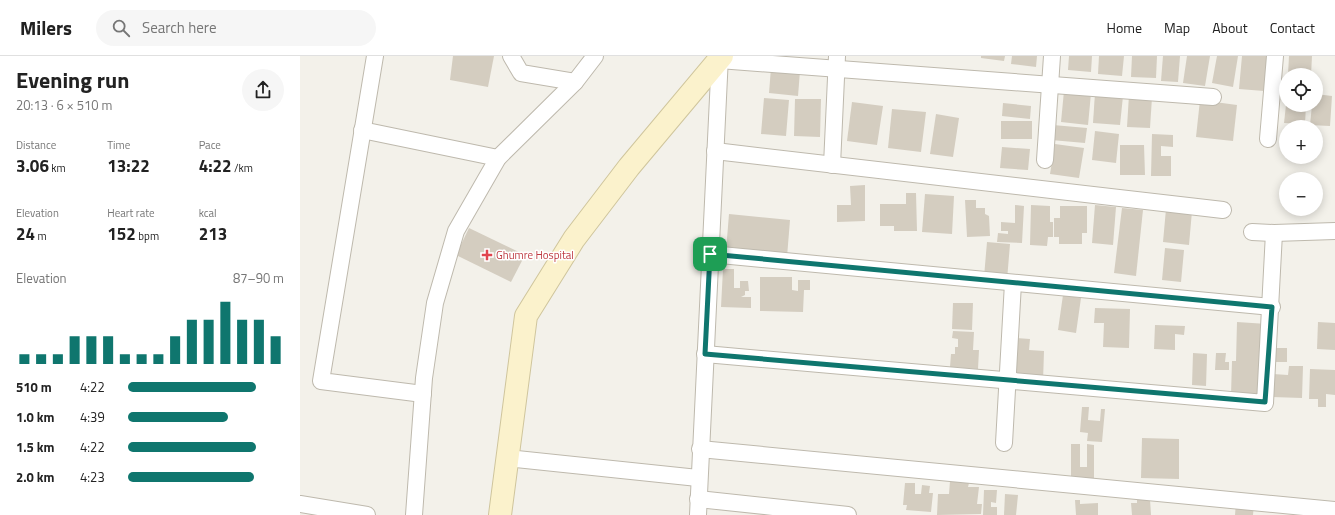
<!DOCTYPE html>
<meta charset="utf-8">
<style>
:root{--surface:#fff;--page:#f6f6f6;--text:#222;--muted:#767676;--line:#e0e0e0;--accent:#0f766e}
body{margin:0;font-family:"Titillium Web",sans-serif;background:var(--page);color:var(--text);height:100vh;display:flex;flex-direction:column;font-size:15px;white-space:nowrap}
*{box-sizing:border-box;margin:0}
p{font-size:13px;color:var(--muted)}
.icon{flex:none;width:22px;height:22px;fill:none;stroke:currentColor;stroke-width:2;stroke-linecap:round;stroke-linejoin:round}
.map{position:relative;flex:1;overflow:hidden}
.side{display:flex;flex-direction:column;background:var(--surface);width:300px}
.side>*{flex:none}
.fabs{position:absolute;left:979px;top:12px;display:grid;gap:8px}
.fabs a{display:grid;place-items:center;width:44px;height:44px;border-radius:50%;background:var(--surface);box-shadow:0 2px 10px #0003;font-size:20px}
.pin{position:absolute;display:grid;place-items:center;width:34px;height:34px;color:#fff;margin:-17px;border-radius:8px;box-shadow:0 2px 6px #0006}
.round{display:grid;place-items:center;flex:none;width:42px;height:42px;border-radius:21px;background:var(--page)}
.overview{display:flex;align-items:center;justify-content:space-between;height:68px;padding:0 16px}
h1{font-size:22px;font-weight:700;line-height:30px}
.metrics{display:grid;grid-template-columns:repeat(3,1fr);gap:6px;height:68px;padding:4px 16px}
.metrics div{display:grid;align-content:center}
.metrics b{font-size:17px;font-weight:700}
.metrics small{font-size:11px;font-weight:400}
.metrics p{font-size:11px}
.chart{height:112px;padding:8px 16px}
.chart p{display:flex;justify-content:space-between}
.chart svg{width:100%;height:72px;margin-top:4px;stroke:var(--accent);stroke-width:6}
ul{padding:0 16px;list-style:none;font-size:13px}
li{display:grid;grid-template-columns:64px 48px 1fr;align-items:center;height:30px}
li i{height:10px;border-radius:5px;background:var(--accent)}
header{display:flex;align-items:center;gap:24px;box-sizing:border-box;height:56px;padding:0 20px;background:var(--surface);border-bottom:1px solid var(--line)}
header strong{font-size:19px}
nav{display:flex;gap:22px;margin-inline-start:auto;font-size:14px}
.search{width:280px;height:36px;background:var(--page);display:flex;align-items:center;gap:10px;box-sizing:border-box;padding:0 14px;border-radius:22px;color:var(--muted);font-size:15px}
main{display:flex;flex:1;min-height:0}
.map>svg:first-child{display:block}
.building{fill:#d4cdc0}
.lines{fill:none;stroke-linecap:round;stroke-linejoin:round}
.street-casing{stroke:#beb9ad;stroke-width:18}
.secondary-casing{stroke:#cfc59c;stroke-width:24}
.street{stroke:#fff;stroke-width:16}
.secondary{stroke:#fbf2cc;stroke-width:22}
.route-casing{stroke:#fff;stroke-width:8}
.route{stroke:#0f766e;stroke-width:5}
.health-dot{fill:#e0444e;stroke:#fff;stroke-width:1.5}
.labels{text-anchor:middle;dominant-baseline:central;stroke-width:3;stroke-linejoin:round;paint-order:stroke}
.health-label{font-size:11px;fill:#be3a42;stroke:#fff;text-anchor:start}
</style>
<header>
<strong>Milers</strong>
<div class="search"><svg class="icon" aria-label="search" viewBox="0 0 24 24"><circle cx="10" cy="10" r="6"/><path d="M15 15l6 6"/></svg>Search here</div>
<nav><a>Home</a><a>Map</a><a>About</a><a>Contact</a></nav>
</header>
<main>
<section class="side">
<div class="overview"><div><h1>Evening run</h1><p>20:13 · 6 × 510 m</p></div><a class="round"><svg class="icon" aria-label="share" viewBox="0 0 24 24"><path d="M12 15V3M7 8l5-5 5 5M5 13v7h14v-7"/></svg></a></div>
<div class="metrics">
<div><p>Distance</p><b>3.06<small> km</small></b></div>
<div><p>Time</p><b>13:22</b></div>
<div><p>Pace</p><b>4:22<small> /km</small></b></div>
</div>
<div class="metrics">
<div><p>Elevation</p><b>24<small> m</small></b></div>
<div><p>Heart rate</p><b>152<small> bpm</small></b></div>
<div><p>kcal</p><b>213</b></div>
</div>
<div class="chart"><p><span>Elevation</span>87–90 m</p>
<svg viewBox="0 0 160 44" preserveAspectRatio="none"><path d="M5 44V38M15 44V38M25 44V38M35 44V27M45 44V27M55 44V27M65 44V38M75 44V38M85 44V38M95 44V27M105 44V17M115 44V17M125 44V6M135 44V17M145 44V17M155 44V27"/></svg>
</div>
<ul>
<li><b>510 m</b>4:22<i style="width:82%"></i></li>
<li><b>1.0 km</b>4:39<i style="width:64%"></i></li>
<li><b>1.5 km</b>4:22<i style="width:82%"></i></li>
<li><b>2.0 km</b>4:23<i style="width:81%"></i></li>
</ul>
</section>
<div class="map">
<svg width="1035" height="459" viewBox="0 0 1035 459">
<rect width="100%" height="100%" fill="#f3f1ea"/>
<!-- building -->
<g class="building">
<path d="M 153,0 L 194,0 L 188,31 L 150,24 Z"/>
<path d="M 681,0 L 705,0 L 704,5 L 681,2 Z"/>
<path d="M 712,0 L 737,0 L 736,11 L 711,8 Z"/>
<path d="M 769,0 L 792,0 L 791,16 L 768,14 Z"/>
<path d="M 799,0 L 824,0 L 822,20 L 798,18 Z"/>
<path d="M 832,0 L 857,0 L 856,22 L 831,21 Z"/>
<path d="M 863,0 L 880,0 L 878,26 L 861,25 Z"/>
<path d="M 887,0 L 910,0 L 905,30 L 883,27 Z"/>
<path d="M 917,0 L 938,0 L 933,31 L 912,27 Z"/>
<path d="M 942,0 L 967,0 L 964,35 L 939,33 Z"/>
<path d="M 989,0 L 1012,0 L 1011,19 L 988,19 Z"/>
<path d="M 471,12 L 500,15 L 498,40 L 469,37 Z"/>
<path d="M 764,35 L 791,37 L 788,69 L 761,66 Z"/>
<path d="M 795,37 L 823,40 L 820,69 L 793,67 Z"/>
<path d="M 1016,38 L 1032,40 L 1030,70 L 1010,69 L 1012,49 L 1016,49 Z"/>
<path d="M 829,39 L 852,41 L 850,72 L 827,71 Z"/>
<path d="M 464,42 L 489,44 L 486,80 L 461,78 Z"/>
<path d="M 495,43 L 521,43 L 520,81 L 494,80 Z"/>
<path d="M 900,44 L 937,49 L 933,85 L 896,81 Z"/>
<path d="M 552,46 L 583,50 L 577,89 L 547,85 Z"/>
<path d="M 703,47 L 731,50 L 730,63 L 702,60 Z"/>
<path d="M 986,49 L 1006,49 L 1005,68 L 984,67 Z"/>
<path d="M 592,53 L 626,56 L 621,96 L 588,92 Z"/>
<path d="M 636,58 L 659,62 L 653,101 L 630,98 Z"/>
<rect x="701" y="65" width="31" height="18"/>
<path d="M 753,69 L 787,72 L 785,87 L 751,84 Z"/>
<path d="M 795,75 L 819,78 L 816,107 L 792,104 Z"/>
<path d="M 852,78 L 873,79 L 873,91 L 861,90 L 861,100 L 871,100 L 871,120 L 851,120 Z"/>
<path d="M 755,88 L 784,92 L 779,122 L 750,118 Z"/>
<path d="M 820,89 L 844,89 L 845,119 L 820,119 Z"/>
<path d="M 702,91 L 730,93 L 728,114 L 700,112 Z"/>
<path d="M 565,129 L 565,165 L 537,166 L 537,149 L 551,149 L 550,130 Z"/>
<path d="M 606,137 L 616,137 L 617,175 L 594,175 L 594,170 L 580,170 L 580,148 L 606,148 Z"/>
<path d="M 625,138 L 654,140 L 652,178 L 622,176 Z"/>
<path d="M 665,144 L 676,144 L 676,152 L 685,152 L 685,158 L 689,160 L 690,180 L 667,181 Z"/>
<path d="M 715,149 L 724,150 L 722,187 L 697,186 L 698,177 L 708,178 L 708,175 L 701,175 L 701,166 L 715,167 Z"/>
<path d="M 731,149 L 750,150 L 750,166 L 753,166 L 753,181 L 748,181 L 747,190 L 730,189 Z"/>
<path d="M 795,149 L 816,151 L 813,189 L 792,187 Z"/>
<path d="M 760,150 L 787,150 L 787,177 L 782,177 L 782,188 L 759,188 L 759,181 L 754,181 L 754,162 L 760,162 Z"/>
<path d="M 822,152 L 843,154 L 836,220 L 814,217 Z"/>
<path d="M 866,153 L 892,155 L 889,189 L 863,186 Z"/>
<path d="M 429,158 L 490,164 L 487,201 L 426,195 Z"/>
<path d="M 169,172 L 225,199 L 211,226 L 156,199 Z"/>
<path d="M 687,186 L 710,188 L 707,224 L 684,221 Z"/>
<path d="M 865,192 L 884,194 L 881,226 L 862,224 Z"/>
<path d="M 423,213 L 434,213 L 434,232 L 440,232 L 440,225 L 448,225 L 449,235 L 445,235 L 445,239 L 441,241 L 451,241 L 451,252 L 421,251 Z"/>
<path d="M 460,221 L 492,221 L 492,234 L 498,235 L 498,224 L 510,224 L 510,234 L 504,234 L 503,256 L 460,255 Z"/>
<path d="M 763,239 L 781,242 L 776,277 L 758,274 Z"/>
<path d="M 653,247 L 673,247 L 672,274 L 652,273 Z"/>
<path d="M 795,252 L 830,253 L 829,292 L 803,291 L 804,267 L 794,267 Z"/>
<path d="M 937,266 L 967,268 L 964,340 L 931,339 L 932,305 L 936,305 Z"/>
<path d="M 1018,266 L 1035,267 L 1035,294 L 1017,293 Z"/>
<path d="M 855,269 L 885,270 L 884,279 L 875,278 L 875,294 L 854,293 Z"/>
<path d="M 653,275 L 674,276 L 673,294 L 679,294 L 678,313 L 650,311 L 651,298 L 655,298 L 655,291 L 658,291 L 658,283 L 652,282 Z"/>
<path d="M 715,282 L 730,283 L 729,294 L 744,295 L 743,326 L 713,325 Z"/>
<rect x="971" y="292" width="16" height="14"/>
<path d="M 893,297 L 907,298 L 906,330 L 892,329 Z"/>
<path d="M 916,297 L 926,297 L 925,306 L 929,306 L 929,314 L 915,314 Z"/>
<path d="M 989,310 L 1003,310 L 1002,342 L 972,341 L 973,318 L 988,319 Z"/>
<path d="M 1010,313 L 1035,314 L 1035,339 L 1026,338 L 1026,351 L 1018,351 L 1018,343 L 1009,343 Z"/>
<path d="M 782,351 L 789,351 L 788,364 L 800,365 L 801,353 L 805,353 L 802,386 L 787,385 L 788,377 L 780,376 Z"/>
<path d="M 842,382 L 879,383 L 879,423 L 841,422 Z"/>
<path d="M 771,388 L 780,388 L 780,411 L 787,411 L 787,388 L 794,389 L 794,423 L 771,423 Z"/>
<path d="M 650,425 L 669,427 L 668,431 L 679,431 L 677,448 L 682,448 L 681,458 L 637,459 L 638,438 L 649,438 Z"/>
<path d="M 605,427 L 615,427 L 615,438 L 621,438 L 622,429 L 630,430 L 629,437 L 633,437 L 631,456 L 606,454 L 607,449 L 603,449 Z"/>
<path d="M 684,434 L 697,434 L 696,447 L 691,446 L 691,451 L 697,451 L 697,459 L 683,459 Z"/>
<path d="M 705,438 L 718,439 L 716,459 L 704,459 Z"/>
<path d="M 850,443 L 851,459 L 832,459 L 831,447 L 837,447 L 837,444 Z"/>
<path d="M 775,444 L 780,444 L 780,448 L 798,447 L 798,459 L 776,459 Z"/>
<path d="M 936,447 L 954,448 L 953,459 L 935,459 Z"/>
</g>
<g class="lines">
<!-- street casing -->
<g class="street-casing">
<g id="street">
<path d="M 75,0 L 21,325 L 123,338"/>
<path d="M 211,0 L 221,17 L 275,26"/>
<path d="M 419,4 L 913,41"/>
<path d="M 62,74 L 198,102"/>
<path d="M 968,83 L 975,0"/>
<path d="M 415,95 L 923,154"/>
<path d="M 745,104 L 752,0"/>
<path d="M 532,109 L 537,0"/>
<path d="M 952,176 L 974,177 L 1035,175"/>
<path d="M 410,198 L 972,251"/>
<path d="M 405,298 L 965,347 L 974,177"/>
<path d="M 704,387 L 713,227"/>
<path d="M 400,393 L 1035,454"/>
<path d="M 207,402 L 398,422"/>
<path d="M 398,443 L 548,459"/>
<path d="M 0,448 L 67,459"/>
<path d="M 114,459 L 124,322 L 135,247 L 156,175 L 198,102 L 275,26 L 295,0"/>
<path d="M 398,459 L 420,0"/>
</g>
</g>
<!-- secondary casing -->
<g class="secondary-casing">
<path id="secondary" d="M 200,459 L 226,260 L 274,183 L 329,111 L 422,0"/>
</g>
<!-- street -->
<use href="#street" class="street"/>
<!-- secondary -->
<use href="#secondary" class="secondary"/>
</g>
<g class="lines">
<!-- route casing -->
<g class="route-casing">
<path id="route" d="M 410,198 L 972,251 L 965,346 L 405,298 Z"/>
</g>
<!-- route -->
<use href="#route" class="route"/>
</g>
<!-- markers -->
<path class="health-dot" d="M185 193h4v4h4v4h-4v4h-4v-4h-4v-4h4z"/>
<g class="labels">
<!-- health labels -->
<g class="health-label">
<text x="196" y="199">Ghumre Hospital</text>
</g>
</g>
</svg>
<div class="fabs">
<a><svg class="icon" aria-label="locate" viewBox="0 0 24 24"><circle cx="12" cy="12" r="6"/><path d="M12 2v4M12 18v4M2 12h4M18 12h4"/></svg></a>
<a>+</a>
<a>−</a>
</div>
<div class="pin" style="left:410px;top:198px;background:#1e9e55"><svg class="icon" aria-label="arrive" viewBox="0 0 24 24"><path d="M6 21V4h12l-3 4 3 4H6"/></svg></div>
</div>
</main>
